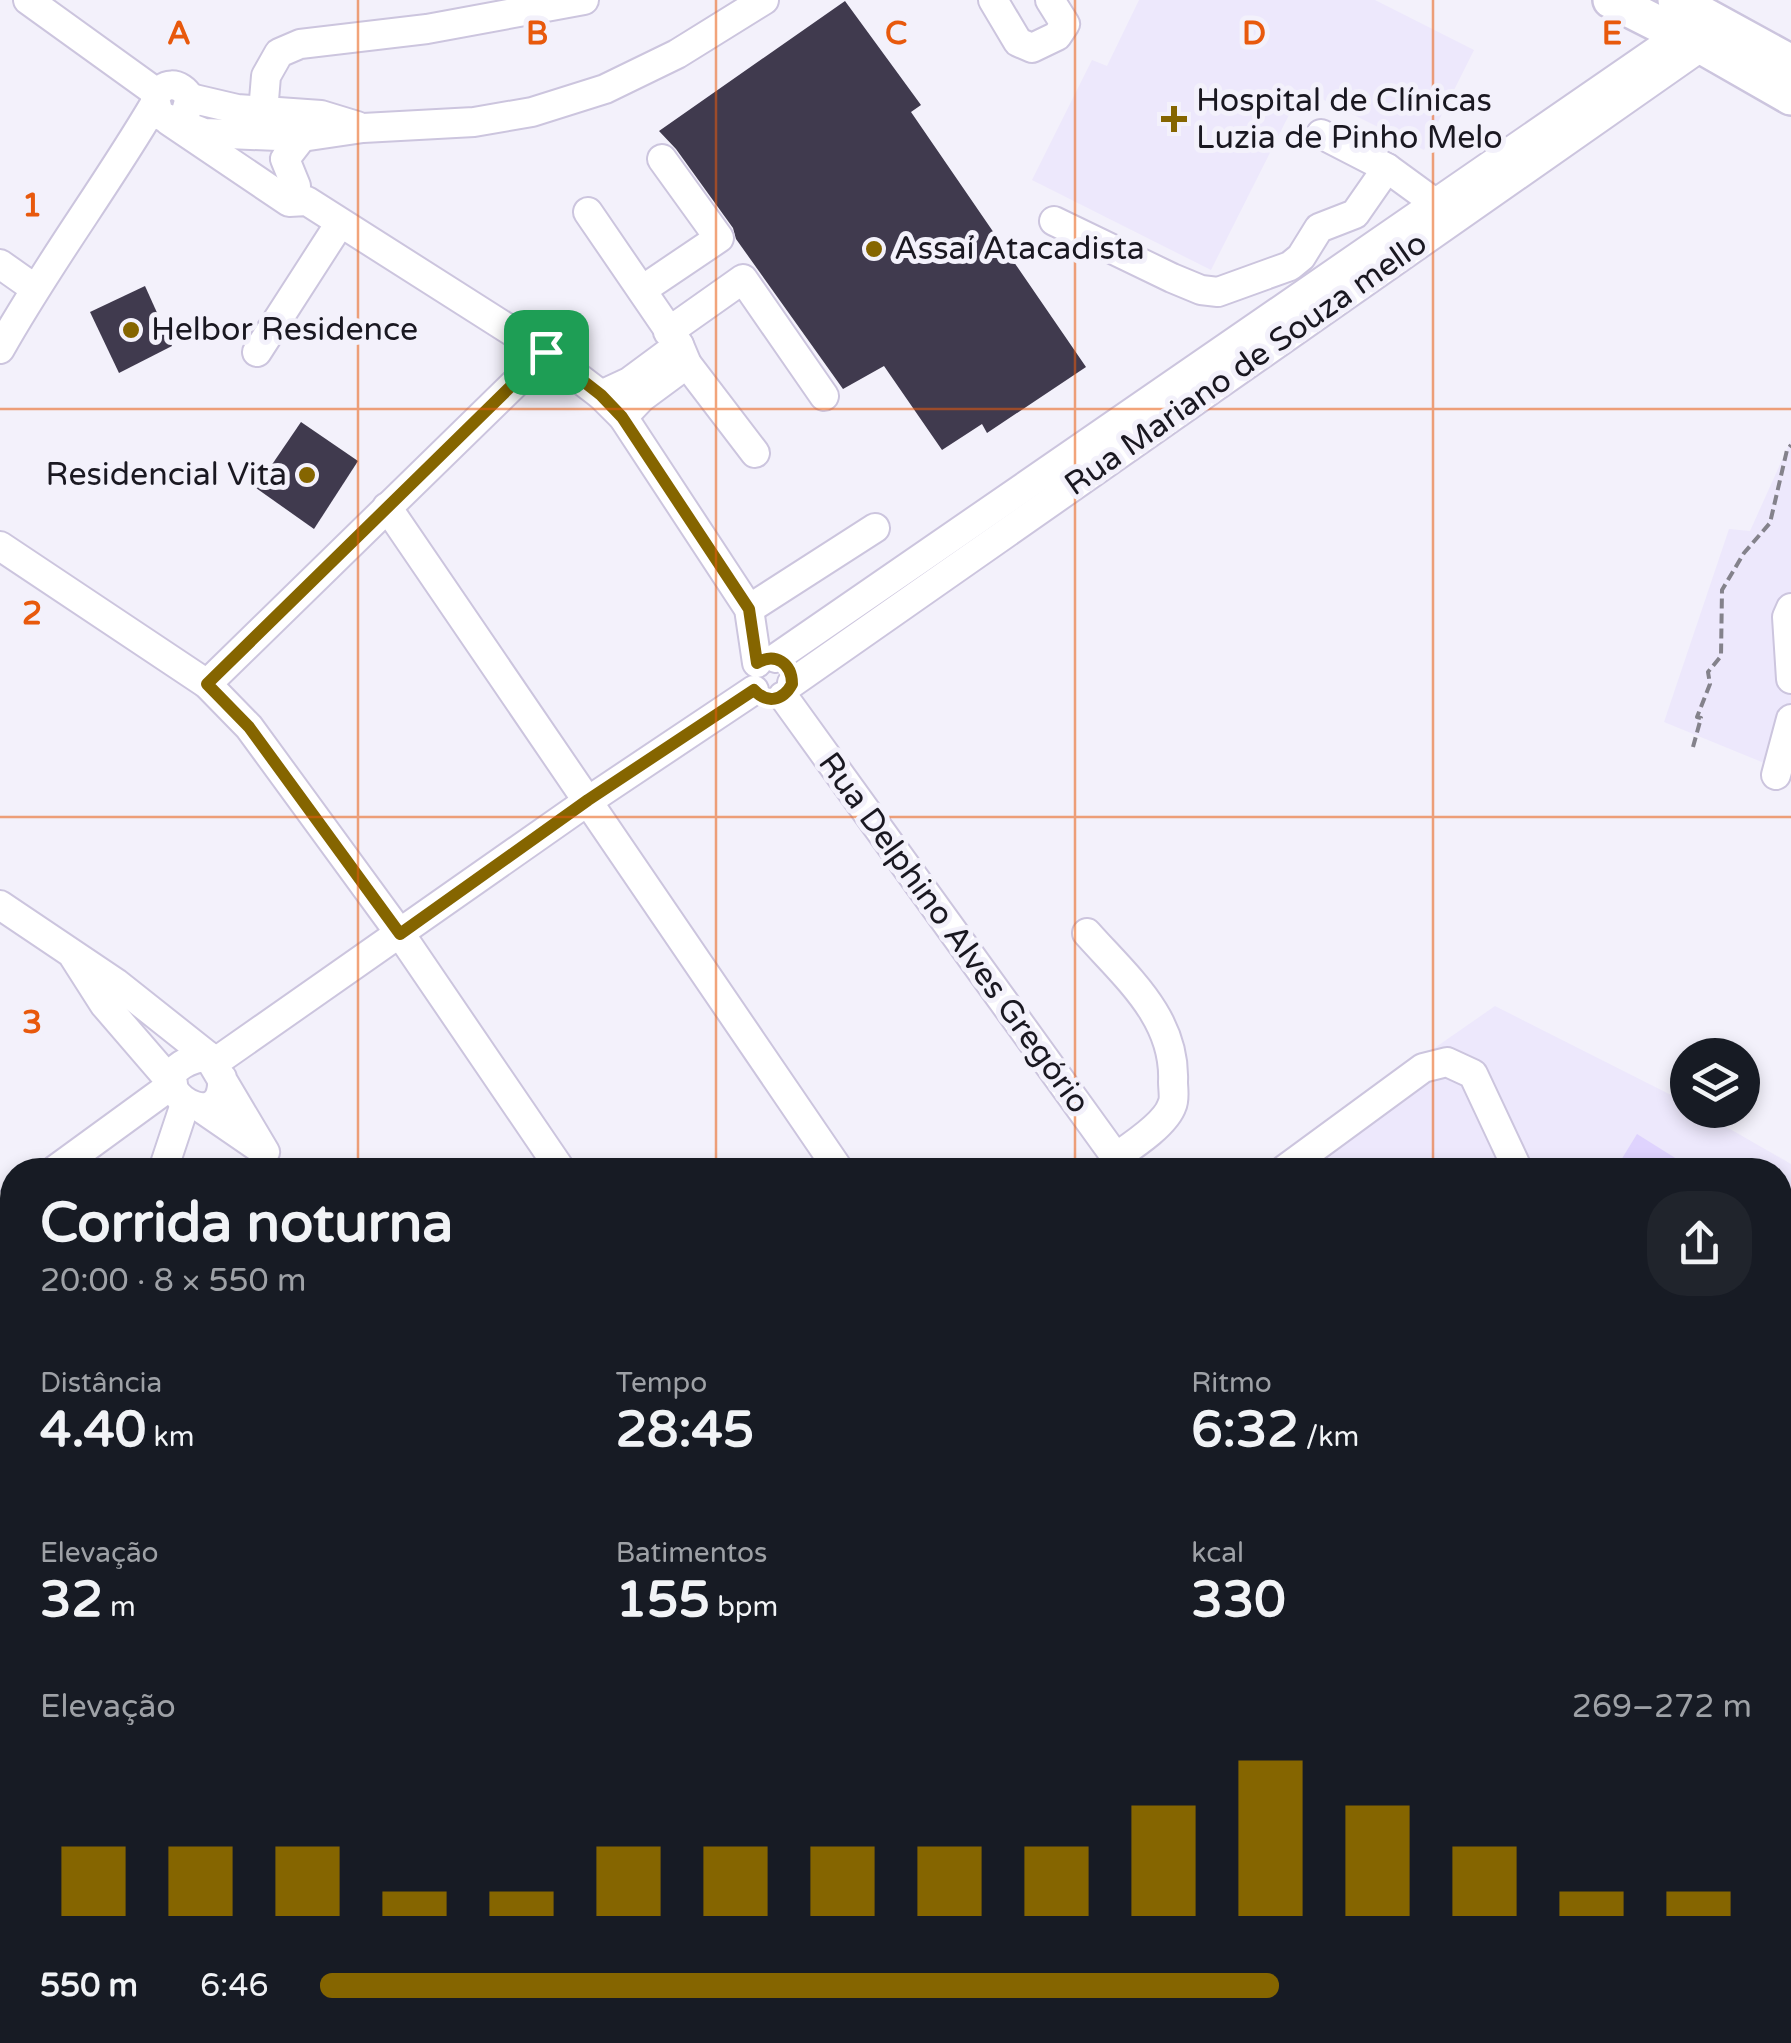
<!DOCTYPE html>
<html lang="pt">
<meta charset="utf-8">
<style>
:root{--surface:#171b24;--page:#20242c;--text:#f1f3f6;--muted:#9ea1a6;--accent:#856500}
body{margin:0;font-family:"Varela Round",sans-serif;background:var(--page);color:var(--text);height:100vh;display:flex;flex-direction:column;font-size:38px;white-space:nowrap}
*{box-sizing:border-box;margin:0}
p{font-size:32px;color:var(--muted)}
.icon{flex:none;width:55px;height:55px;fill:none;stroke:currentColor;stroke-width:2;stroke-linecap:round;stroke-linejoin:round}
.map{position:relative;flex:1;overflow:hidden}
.side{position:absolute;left:0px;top:1158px;width:1792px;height:888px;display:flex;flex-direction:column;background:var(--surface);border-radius:40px 40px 0 0;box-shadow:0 5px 15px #0003}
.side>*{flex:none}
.fabs{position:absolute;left:1670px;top:1038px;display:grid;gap:20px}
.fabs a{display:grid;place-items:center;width:90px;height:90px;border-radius:50%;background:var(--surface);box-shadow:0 5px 15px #0003;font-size:50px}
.pin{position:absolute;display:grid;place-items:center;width:85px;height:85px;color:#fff;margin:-42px;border-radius:20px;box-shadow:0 5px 15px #0006}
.round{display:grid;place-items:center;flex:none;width:105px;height:105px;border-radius:40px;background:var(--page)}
.headline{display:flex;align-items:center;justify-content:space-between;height:170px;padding:0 40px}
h1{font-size:55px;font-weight:700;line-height:75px}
.stats{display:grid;grid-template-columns:repeat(3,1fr);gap:15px;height:170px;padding:10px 40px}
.stats div{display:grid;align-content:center}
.stats b{font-size:50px;font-weight:700}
.stats small{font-size:28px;font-weight:400}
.stats p{font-size:28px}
.chart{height:280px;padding:20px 40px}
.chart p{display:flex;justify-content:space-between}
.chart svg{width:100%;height:180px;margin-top:10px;stroke:var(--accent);stroke-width:6}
ul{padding:0 40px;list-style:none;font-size:32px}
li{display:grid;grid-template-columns:160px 120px 1fr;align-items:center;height:75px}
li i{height:25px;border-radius:12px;background:var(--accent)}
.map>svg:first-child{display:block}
.built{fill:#ede8fc}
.green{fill:#dfd3fe}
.building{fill:#403a4e}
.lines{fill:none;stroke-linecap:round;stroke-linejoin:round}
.minor-casing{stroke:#ccc5de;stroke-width:32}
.major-casing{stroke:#ccc5de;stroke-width:40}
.path{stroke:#84828b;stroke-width:4;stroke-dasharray:10 5;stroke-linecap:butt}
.minor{stroke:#fff;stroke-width:28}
.major{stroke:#fff;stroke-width:35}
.route-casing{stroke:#fff;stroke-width:20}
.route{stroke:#856500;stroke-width:12}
.grid{fill:none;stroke:#e8590c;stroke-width:2.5;stroke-opacity:0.55}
.poi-dot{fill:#856500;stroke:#f3f1fb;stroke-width:4}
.labels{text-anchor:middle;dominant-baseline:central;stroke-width:10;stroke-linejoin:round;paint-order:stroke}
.poi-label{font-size:32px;fill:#1a1821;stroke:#f3f1fb;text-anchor:start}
.street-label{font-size:32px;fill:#1a1821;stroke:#f3f1fb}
.grid-label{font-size:32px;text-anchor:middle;font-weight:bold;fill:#e8590c;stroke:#f3f1fb;stroke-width:10;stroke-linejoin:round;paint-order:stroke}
</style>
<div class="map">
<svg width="1791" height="2043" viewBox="0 0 1791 2043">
<rect width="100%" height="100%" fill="#f3f1fb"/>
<!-- built -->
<g class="built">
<path d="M 1139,0 L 1375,0 L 1474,50 L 1424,150 L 1302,89 L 1211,270 L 1032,180 L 1092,60 L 1107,66 Z"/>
<path d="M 1791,440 L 1791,774 L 1664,722 L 1729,529 L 1750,531 Z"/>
<path d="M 1495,1006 L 1679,1099 L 1687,1104 L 1688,1110 L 1697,1110 L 1791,1164 L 1791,1489 L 1780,1513 L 1780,1170 L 1259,1170 Z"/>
</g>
<!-- green -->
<g class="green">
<path d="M 1637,1134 L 1680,1161 L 1675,1170 L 1615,1170 Z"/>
<path d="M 1780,1222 L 1791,1229 L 1791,1323 L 1780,1316 Z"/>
</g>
<!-- building -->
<g class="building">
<path d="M 845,1 L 921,105 L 911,112 L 1086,367 L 987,433 L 982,424 L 942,450 L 884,366 L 843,389 L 736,239 L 733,228 L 676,149 L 659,131 Z"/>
<path d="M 145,286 L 172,346 L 119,373 L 90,312 Z"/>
<path d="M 301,422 L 358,461 L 314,529 L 256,488 Z"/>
</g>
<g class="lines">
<!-- minor casing -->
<g class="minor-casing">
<g id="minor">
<path d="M 28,0 L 157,93"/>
<path d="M 993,0 L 1018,42 L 1032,48 L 1057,36 L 1065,24 L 1050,0"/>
<path d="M 190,98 L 237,109 L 321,115 L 357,126"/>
<path d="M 263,112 L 266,76 L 279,53 L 300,44 L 427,29 L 584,0"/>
<path d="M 175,120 L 185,115 L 190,98 C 180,81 162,81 155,99 L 159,115 L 204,133 L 302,137 L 363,128 L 474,122 L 532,112 L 605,89 L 677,54 L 764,0"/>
<path d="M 169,121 L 289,202 L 307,201 L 546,353 L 601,395 L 623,417 L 749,609 L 757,663"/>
<path d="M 1321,134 L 1387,168 L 1435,203"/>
<path d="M 296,186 L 285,159 L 302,137"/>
<path d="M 588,212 L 679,345 L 687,364 L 755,453"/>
<path d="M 1054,221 L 1172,278 L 1201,290 L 1218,292 L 1290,266 L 1301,257 L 1319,228 L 1355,214 L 1387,168"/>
<path d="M 0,264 L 34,288"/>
<path d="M 642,290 L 719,238 L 662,159"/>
<path d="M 668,332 L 743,279 L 824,396"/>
<path d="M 0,349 C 47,265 105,188 154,105"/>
<path d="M 257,352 L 340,223"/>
<path d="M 601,395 L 629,382 L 679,345"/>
<path d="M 623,417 L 641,398 L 687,364"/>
<path d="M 387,507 L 839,1170"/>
<path d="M 0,546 L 207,684 L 249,727 L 401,935 L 561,1170"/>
<path d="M 1791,608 L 1787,617 L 1791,679"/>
<path d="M 749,609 L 875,528"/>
<path d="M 776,658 L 1681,34"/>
<path d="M 792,683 L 1702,46"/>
<path d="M 207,684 L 546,353"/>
<path d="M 783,696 L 1125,1170"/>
<path d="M 1776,775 L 1791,719"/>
<path d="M 0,905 L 116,983 L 208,1056"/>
<path d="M 1087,933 C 1126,977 1176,1018 1173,1082 C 1173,1088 1175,1099 1172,1105 C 1166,1124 1132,1146 1116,1157"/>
<path d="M 214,1063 L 588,801 L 754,690"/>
<path d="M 201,1108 L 265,1152 L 208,1056 C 117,1072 226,1148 222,1078"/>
<path d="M 55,1170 L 173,1084 L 104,1004 L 74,957"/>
<path d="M 163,1170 L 185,1104"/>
<path d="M 1284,1170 L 1423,1068 L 1447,1062 L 1473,1074 L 1518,1170"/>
<path d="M 0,1211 L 12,1201"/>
<path d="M 0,1498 L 12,1503"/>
<path d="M 0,1635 L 12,1601"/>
<path d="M 0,1754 L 12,1758"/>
<path d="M 1780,1963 L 1791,1968"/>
<path d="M 784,2032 L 817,2043"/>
<path d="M 861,2032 L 868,2043"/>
<path d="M 1743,2032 L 1754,2043"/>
<path d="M 242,2043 L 245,2032"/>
<path d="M 613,2043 L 617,2032"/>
<path d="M 1427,2043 L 1431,2032"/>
</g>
</g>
<!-- major casing -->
<g class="major-casing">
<g id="major">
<path d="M 1611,0 L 1702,46 L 1791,97"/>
<path d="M 1676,0 L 1791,63"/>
<path d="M 1780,1597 L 1791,1571"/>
<path d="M 1780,1683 L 1791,1657"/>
<path d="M 1659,2032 L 1664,2043"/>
<path d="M 1596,2043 L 1600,2032"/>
</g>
</g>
<!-- path -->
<path class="path" d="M 1693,747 L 1701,718 L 1697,717 L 1710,684 L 1708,672 L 1721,656 L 1722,590 L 1744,553 L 1770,523 L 1787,450 L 1791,445"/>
<!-- minor -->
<use href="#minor" class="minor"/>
<!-- major -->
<use href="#major" class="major"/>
</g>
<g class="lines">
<!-- route casing -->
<g class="route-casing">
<path id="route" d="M 546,352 L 601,395 L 622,417 L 749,609 L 757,663 C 775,652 792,663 792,684 C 783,701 767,704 754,690 L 588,800 L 400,934 L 249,727 L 207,684 Z"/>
</g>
<!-- route -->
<use href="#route" class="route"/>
</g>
<!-- grid -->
<path class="grid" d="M 358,0 L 358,1170M 716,0 L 716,1170M 1075,0 L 1075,1170M 1433,0 L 1433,1170M 0,409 L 1791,409M 0,817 L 1791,817M 0,1226 L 12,1226M 1780,1226 L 1791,1226M 0,1634 L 12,1634M 1780,1634 L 1791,1634M 358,2032 L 358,2043M 716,2032 L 716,2043M 1075,2032 L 1075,2043M 1433,2032 L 1433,2043"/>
<!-- markers -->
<g class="poi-dot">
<path d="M1169 104h10v10h10v10h-10v10h-10v-10h-10v-10h10z"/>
<circle cx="874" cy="249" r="10"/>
<circle cx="131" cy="330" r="10"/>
<circle cx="307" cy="475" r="10"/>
</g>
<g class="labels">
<!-- poi labels -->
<g class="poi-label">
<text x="1196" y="101">Hospital de Clínicas<tspan x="1196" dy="37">Luzia de Pinho Melo</tspan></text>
<text x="894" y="249">Assaí Atacadista</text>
<text x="151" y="330">Helbor Residence</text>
<text x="287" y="475" text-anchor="end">Residencial Vita</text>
</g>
<!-- street labels -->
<g class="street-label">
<text transform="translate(1246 364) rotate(-35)">Rua Mariano de Souza mello</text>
<text transform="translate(954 933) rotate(54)">Rua Delphino Alves Gregório</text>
</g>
</g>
<g class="grid-label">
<text x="179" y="44">A</text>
<text x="537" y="44">B</text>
<text x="896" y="44">C</text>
<text x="1254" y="44">D</text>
<text x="1612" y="44">E</text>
<text x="32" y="216">1</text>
<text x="32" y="624">2</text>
<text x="32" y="1033">3</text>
</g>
</svg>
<div class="fabs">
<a><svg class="icon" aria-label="layers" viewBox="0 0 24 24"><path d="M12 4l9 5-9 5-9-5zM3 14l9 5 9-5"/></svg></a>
</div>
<div class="pin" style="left:546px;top:352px;background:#1e9e55"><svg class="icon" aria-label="arrive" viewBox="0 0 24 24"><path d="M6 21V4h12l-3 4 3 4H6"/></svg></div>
<section class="side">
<div class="headline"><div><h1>Corrida noturna</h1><p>20:00 · 8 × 550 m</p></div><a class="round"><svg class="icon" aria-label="share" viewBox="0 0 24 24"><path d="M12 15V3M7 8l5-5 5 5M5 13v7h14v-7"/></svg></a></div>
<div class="stats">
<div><p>Distância</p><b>4.40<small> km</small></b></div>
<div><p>Tempo</p><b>28:45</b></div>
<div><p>Ritmo</p><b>6:32<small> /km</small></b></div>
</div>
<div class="stats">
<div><p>Elevação</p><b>32<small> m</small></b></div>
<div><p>Batimentos</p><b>155<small> bpm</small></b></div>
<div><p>kcal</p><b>330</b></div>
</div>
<div class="chart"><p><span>Elevação</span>269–272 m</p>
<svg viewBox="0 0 160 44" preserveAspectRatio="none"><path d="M5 44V27M15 44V27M25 44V27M35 44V38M45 44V38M55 44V27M65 44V27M75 44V27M85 44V27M95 44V27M105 44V17M115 44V6M125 44V17M135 44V27M145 44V38M155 44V38"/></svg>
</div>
<ul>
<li><b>550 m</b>6:46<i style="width:67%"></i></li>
</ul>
</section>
</div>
